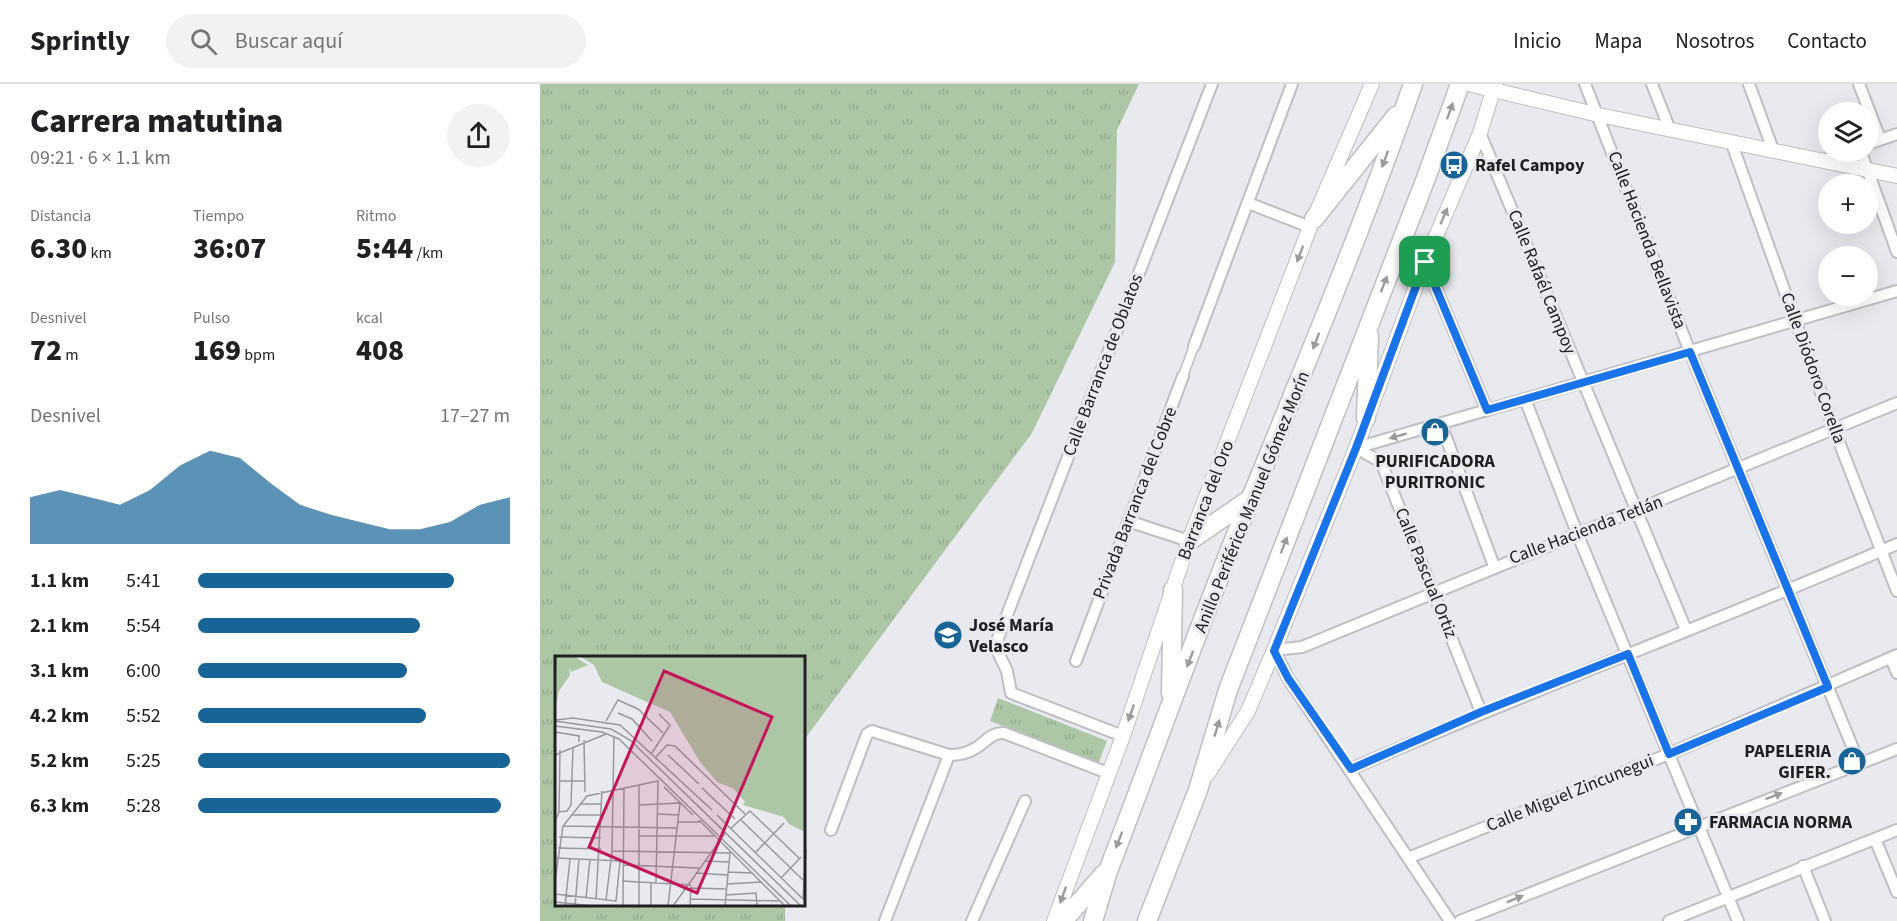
<!DOCTYPE html>
<html lang="es">
<meta charset="utf-8">
<style>
:root{--surface:#fff;--page:#f2f2f2;--text:#202124;--muted:#757577;--line:#e0e0e0;--accent:#186497}
body{margin:0;font-family:"Source Sans 3",sans-serif;background:var(--page);color:var(--text);height:100vh;display:flex;flex-direction:column;font-size:22px;white-space:nowrap}
*{box-sizing:border-box;margin:0}
p{font-size:20px;color:var(--muted)}
.icon{flex:none;width:33px;height:33px;fill:none;stroke:currentColor;stroke-width:2;stroke-linecap:round;stroke-linejoin:round}
.map{position:relative;flex:1;overflow:hidden}
.sheet{display:flex;flex-direction:column;background:var(--surface);width:540px}
.sheet>*{flex:none}
.buttons{position:absolute;left:1278px;top:18px;display:grid;gap:12px}
.buttons a{display:grid;place-items:center;width:60px;height:60px;border-radius:50%;background:var(--surface);box-shadow:0 6px 24px #0002;font-size:30px}
.pin{position:absolute;display:grid;place-items:center;width:51px;height:51px;color:#fff;margin:-26px;border-radius:12px;box-shadow:0 3px 9px #0006}
.round{display:grid;place-items:center;flex:none;width:63px;height:63px;border-radius:32px;background:var(--page)}
.summary{display:flex;align-items:center;justify-content:space-between;height:102px;padding:0 30px}
h1{font-size:33px;font-weight:800;line-height:45px}
.metrics{display:grid;grid-template-columns:repeat(3,1fr);gap:9px;height:102px;padding:6px 30px}
.metrics div{display:grid;align-content:center}
.metrics b{font-size:30px;font-weight:800}
.metrics small{font-size:16px;font-weight:400}
.metrics p{font-size:16px}
.chart{height:168px;padding:12px 30px}
.chart p{display:flex;justify-content:space-between}
.chart svg{width:100%;height:108px;margin-top:6px;fill:var(--accent);opacity:.7}
ul{padding:0 30px;list-style:none;font-size:20px}
li{display:grid;grid-template-columns:96px 72px 1fr;align-items:center;height:45px}
li i{height:15px;border-radius:8px;background:var(--accent)}
header{display:flex;align-items:center;gap:36px;box-sizing:border-box;height:84px;padding:0 30px;background:var(--surface);border-bottom:2px solid var(--line)}
header strong{font-size:28px}
nav{display:flex;gap:33px;margin-inline-start:auto;font-size:21px}
.search{width:420px;height:54px;background:var(--page);display:flex;align-items:center;gap:15px;box-sizing:border-box;padding:0 21px;border-radius:33px;color:var(--muted);font-size:22px}
main{display:flex;flex:1;min-height:0}
.map>svg:first-child{display:block}
.park{fill:url(#park-tufts)}
.lines{fill:none;stroke-linecap:round;stroke-linejoin:round}
.pedestrian-casing{stroke:#bebfc4;stroke-width:11}
.minor-casing{stroke:#bebfc4;stroke-width:14}
.tertiary-casing{stroke:#bebfc4;stroke-width:16}
.trunk-casing{stroke:#bebfc4;stroke-width:21}
.pedestrian{stroke:#fff;stroke-width:8}
.minor{stroke:#fff;stroke-width:10}
.tertiary{stroke:#fff;stroke-width:14}
.trunk{stroke:#fff;stroke-width:18}
.oneway{fill:#9b9b9c}
.route-casing{stroke:#fff;stroke-width:12}
.route{stroke:#1a73e8;stroke-width:8}
.labels{text-anchor:middle;dominant-baseline:central;stroke-width:6;stroke-linejoin:round;paint-order:stroke}
.poi-label{font-size:18px;font-weight:bold;fill:#202022;stroke:#e8eaef;text-anchor:start}
.street-label{font-size:18px;fill:#202022;stroke:#e8eaef}
.inset-road{fill:none;stroke:#98999d;stroke-width:1.5}
.view{fill:#c2185b;fill-opacity:0.15;stroke:#c2185b;stroke-width:3}
.inset-edge{fill:none;stroke:#202022;stroke-width:3}
</style>
<header>
<strong>Sprintly</strong>
<div class="search"><svg class="icon" aria-label="search" viewBox="0 0 24 24"><circle cx="10" cy="10" r="6"/><path d="M15 15l6 6"/></svg>Buscar aquí</div>
<nav><a>Inicio</a><a>Mapa</a><a>Nosotros</a><a>Contacto</a></nav>
</header>
<main>
<section class="sheet">
<div class="summary"><div><h1>Carrera matutina</h1><p>09:21 · 6 × 1.1 km</p></div><a class="round"><svg class="icon" aria-label="share" viewBox="0 0 24 24"><path d="M12 15V3M7 8l5-5 5 5M5 13v7h14v-7"/></svg></a></div>
<div class="metrics">
<div><p>Distancia</p><b>6.30<small> km</small></b></div>
<div><p>Tiempo</p><b>36:07</b></div>
<div><p>Ritmo</p><b>5:44<small> /km</small></b></div>
</div>
<div class="metrics">
<div><p>Desnivel</p><b>72<small> m</small></b></div>
<div><p>Pulso</p><b>169<small> bpm</small></b></div>
<div><p>kcal</p><b>408</b></div>
</div>
<div class="chart"><p><span>Desnivel</span>17–27 m</p>
<svg viewBox="0 0 160 44" preserveAspectRatio="none"><path d="M0 44V25L10 22L20 25L30 28L40 22L50 12L60 6L70 9L80 19L90 28L100 32L110 35L120 38L130 38L140 35L150 28L160 25V44z"/></svg>
</div>
<ul>
<li><b>1.1 km</b>5:41<i style="width:82%"></i></li>
<li><b>2.1 km</b>5:54<i style="width:71%"></i></li>
<li><b>3.1 km</b>6:00<i style="width:67%"></i></li>
<li><b>4.2 km</b>5:52<i style="width:73%"></i></li>
<li><b>5.2 km</b>5:25<i style="width:100%"></i></li>
<li><b>6.3 km</b>5:28<i style="width:97%"></i></li>
</ul>
</section>
<div class="map">
<svg width="1357" height="837" viewBox="0 0 1357 837">
<defs>
<pattern id="park-tufts" width="24" height="20" patternUnits="userSpaceOnUse" patternTransform="scale(1.5)"><rect width="24" height="20" fill="#adc6a5"/><path d="M3 7l-1-3M5 7V3M7 7l1-3M15 17l-1-3M17 17v-4M19 17l1-3" fill="none" stroke="#95aa8e"/></pattern>
</defs>
<rect width="100%" height="100%" fill="#e8eaef"/>
<!-- park -->
<g class="park">
<path d="M 0,0 L 599,0 L 577,46 L 575,178 L 492,349 L 264,656 L 264,573 L 16,573 L 16,820 L 245,821 L 245,837 L 0,837 Z"/>
<path d="M 458,614 L 567,657 L 558,680 L 450,637 Z"/>
</g>
<g class="lines">
<!-- pedestrian casing -->
<g class="pedestrian-casing">
<path id="pedestrian" d="M 643,292 L 654,262"/>
</g>
<!-- minor casing -->
<g class="minor-casing">
<g id="minor">
<path d="M 1045,0 L 1150,268 L 1319,679"/>
<path d="M 1112,0 L 1130,46"/>
<path d="M 1209,0 L 1233,66"/>
<path d="M 1319,0 L 1340,55"/>
<path d="M 940,49 L 1146,546"/>
<path d="M 1192,60 L 1294,345 L 1357,507"/>
<path d="M 1328,60 L 1357,50"/>
<path d="M 1321,68 L 1357,168"/>
<path d="M 1281,77 L 1306,68"/>
<path d="M 708,119 L 770,143"/>
<path d="M 885,178 L 947,326"/>
<path d="M 654,262 L 752,0"/>
<path d="M 985,315 L 1037,449 L 1198,837"/>
<path d="M 901,340 L 954,482"/>
<path d="M 816,364 L 1357,207"/>
<path d="M 816,364 L 841,378 L 941,628"/>
<path d="M 588,437 L 649,457"/>
<path d="M 1351,574 L 1357,589"/>
<path d="M 536,577 L 643,292"/>
<path d="M 583,652 L 471,609 L 467,587 L 455,562 L 672,0"/>
<path d="M 811,685 C 991,606 1176,538 1357,460"/>
<path d="M 291,746 L 327,650 L 332,647 L 409,671 C 418,671 426,670 434,665 C 444,660 451,648 464,649 L 568,689"/>
<path d="M 1335,755 L 1357,808"/>
<path d="M 868,774 L 1129,670 L 1357,571"/>
<path d="M 1263,782 L 1285,837"/>
<path d="M 345,837 L 409,671"/>
<path d="M 432,837 L 485,717"/>
<path d="M 910,837 L 748,594 L 734,566 L 762,563 L 1357,319"/>
<path d="M 920,837 L 1357,665"/>
<path d="M 1129,837 L 1357,746"/>
</g>
</g>
<!-- tertiary casing -->
<g class="tertiary-casing">
<g id="tertiary">
<path d="M 928,0 L 1059,31 L 1357,92"/>
<path d="M 667,691 L 708,627 L 734,566 L 816,364 L 885,178 L 940,49 L 955,0"/>
<path d="M 514,837 L 583,652 L 649,457 L 770,143 L 832,0"/>
</g>
</g>
<!-- trunk casing -->
<g class="trunk-casing">
<g id="trunk">
<path d="M 774,135 L 856,32"/>
<path d="M 826,334 L 829,252"/>
<path d="M 649,457 L 710,415"/>
<path d="M 631,609 L 633,506"/>
<path d="M 523,837 L 564,790"/>
<path d="M 553,837 L 568,787 C 616,663 660,537 711,414 C 767,277 824,140 873,0"/>
<path d="M 607,837 L 658,706 L 688,606 L 886,94 L 920,0"/>
</g>
</g>
<!-- pedestrian -->
<use href="#pedestrian" class="pedestrian"/>
<!-- minor -->
<use href="#minor" class="minor"/>
<!-- tertiary -->
<use href="#tertiary" class="tertiary"/>
<!-- trunk -->
<use href="#trunk" class="trunk"/>
</g>
<!-- one-way arrows -->
<defs><path id="oneway-solid" d="M-6-.8H1V-3.2L6.5 0L1 3.2V.8H-6Z" transform="scale(1.5)"/></defs>
<g class="oneway">
<use href="#oneway-solid" transform="translate(910 27) rotate(-70)"/>
<use href="#oneway-solid" transform="translate(845 75) rotate(110)"/>
<use href="#oneway-solid" transform="translate(904 132) rotate(-67)"/>
<use href="#oneway-solid" transform="translate(760 170) rotate(111)"/>
<use href="#oneway-solid" transform="translate(844 200) rotate(-69)"/>
<use href="#oneway-solid" transform="translate(776 257) rotate(111)"/>
<use href="#oneway-solid" transform="translate(858 352) rotate(164)"/>
<use href="#oneway-solid" transform="translate(744 461) rotate(-69)"/>
<use href="#oneway-solid" transform="translate(650 575) rotate(111)"/>
<use href="#oneway-solid" transform="translate(591 629) rotate(109)"/>
<use href="#oneway-solid" transform="translate(677 644) rotate(-73)"/>
<use href="#oneway-solid" transform="translate(1234 712) rotate(-21)"/>
<use href="#oneway-solid" transform="translate(579 756) rotate(111)"/>
<use href="#oneway-solid" transform="translate(523 811) rotate(110)"/>
<use href="#oneway-solid" transform="translate(975 815) rotate(-22)"/>
</g>
<g class="lines">
<!-- route casing -->
<g class="route-casing">
<path id="route" d="M 885,178 L 947,326 L 1150,268 L 1288,603 L 1129,670 L 1088,570 L 941,628 L 811,685 L 748,594 L 734,567 L 816,364 Z"/>
</g>
<!-- route -->
<use href="#route" class="route"/>
</g>
<!-- icons -->
<defs>
<g id="bus-disc" transform="scale(1.5)"><circle r="9.5" fill="#186497" stroke="#e8eaef"/><path d="M-5-6H5V4H4V6H2V4H-2V6H-4V4H-5ZM-3.5-4V0h7V-4ZM-3.5 1.2v1.5H-2V1.2ZM2 1.2v1.5H3.5V1.2Z" fill="#fff"/></g>
<g id="shop-disc" transform="scale(1.5)"><circle r="9.5" fill="#186497" stroke="#e8eaef"/><path d="M-5-2.5h2.3a2.7 3.5 0 0 1 5.4 0H5L5.5 6h-11ZM-1.5-2.5h3a1.5 2.3 0 0 0-3 0Z" fill="#fff"/></g>
<g id="school-disc" transform="scale(1.5)"><circle r="9.5" fill="#186497" stroke="#e8eaef"/><path d="M0-5L7-2L0 1L-7-2ZM-4 1L0 2.5L4 1V4Q0 6-4 4Z" fill="#fff"/></g>
<g id="pharmacy-disc" transform="scale(1.5)"><circle r="9.5" fill="#186497" stroke="#e8eaef"/><path d="M-2-6h4v4h4v4h-4v4h-4v-4h-4v-4h4Z" fill="#fff"/></g>
</defs>
<g fill-rule="evenodd">
<use href="#bus-disc" x="914" y="81"/>
<use href="#shop-disc" x="895" y="348"/>
<use href="#school-disc" x="408" y="551"/>
<use href="#shop-disc" x="1312" y="677"/>
<use href="#pharmacy-disc" x="1148" y="738"/>
</g>
<g class="labels">
<!-- poi labels -->
<g class="poi-label">
<text x="935" y="81">Rafel Campoy</text>
<text x="895" y="377" text-anchor="middle">PURIFICADORA<tspan x="895" dy="21">PURITRONIC</tspan></text>
<text x="429" y="541">José María<tspan x="429" dy="21">Velasco</tspan></text>
<text x="1291" y="667" text-anchor="end">PAPELERIA<tspan x="1291" dy="21">GIFER.</tspan></text>
<text x="1169" y="738">FARMACIA NORMA</text>
</g>
<!-- street labels -->
<g class="street-label">
<text transform="translate(1107 156) rotate(69)">Calle Hacienda Bellavista</text>
<text transform="translate(1002 198) rotate(68)">Calle Rafaél Campoy</text>
<text transform="translate(563 281) rotate(-69)">Calle Barranca de Oblatos</text>
<text transform="translate(1273 284) rotate(70)">Calle Diódoro Corella</text>
<text transform="translate(666 416) rotate(-69)">Barranca del Oro</text>
<text transform="translate(712 418) rotate(-68)">Anillo Periférico Manuel Gómez Morín</text>
<text transform="translate(595 419) rotate(-69)">Privada Barranca del Cobre</text>
<text transform="translate(1046 446) rotate(-21)">Calle Hacienda Tetlán</text>
<text transform="translate(886 489) rotate(68)">Calle Pascual Ortiz</text>
<text transform="translate(1030 709) rotate(-22)">Calle Miguel Zincunegui</text>
</g>
</g>
<!-- overview -->
<g transform="translate(15 572)">
<rect width="250" height="250" fill="#e8eaef"/>
<path d="M 0,1 L 20,1 L 33,9 L 16,16 L 14,11 L 15,19 L 4,35 L 0,53 ZM 26,1 L 250,1 L 250,176 L 234,168 L 229,161 L 188,149 L 190,146 L 179,133 L 162,126 L 145,106 L 115,56 L 47,26 L 39,9 Z" fill="#adc6a5"/>
<path class="inset-road" d="M 0,24 L 1,1M 63,57 L 77,63 L 97,85M 1,64 L 18,62 L 65,69 L 157,154M 0,65 L 56,73 L 75,84 L 246,250M 51,65 L 63,44 L 83,53 L 108,77M 0,70 L 47,76 L 64,83 L 236,250M 0,76 L 24,80 L 24,86M 29,84 L 30,136M 97,97 L 115,69 L 104,58M 0,99 L 51,78M 113,99 L 144,128M 101,101 L 112,89 L 120,90 L 190,158M 5,125 L 30,125M 84,129 L 84,250M 109,131 L 138,159M 147,132 L 180,163M 26,148 L 47,148M 84,149 L 125,147 L 113,250M 4,156 L 12,155 L 16,149 L 18,92M 102,158 L 124,159M 16,159 L 47,159M 162,159 L 251,246M 185,163 L 248,224M 144,164 L 230,250M 0,165 L 4,156 L 5,94M 123,166 L 145,166M 8,170 L 122,172M 175,173 L 195,155 L 244,202M 83,180 L 159,180M 4,181 L 46,182M 3,192 L 46,193M 57,195 L 175,197 L 170,250M 200,197 L 229,167M 1,202 L 65,205M 150,205 L 174,206M 69,209 L 144,212M 173,216 L 197,217M 141,217 L 173,219M 226,222 L 246,201M 0,225 L 8,170 L 32,140 L 103,125 L 101,227M 67,225 L 136,229M 96,227 L 96,250M 172,228 L 207,226M 136,232 L 172,233M 0,238 L 61,245 L 65,205M 171,239 L 201,237 L 202,250M 31,242 L 35,203M 41,243 L 47,135M 135,243 L 226,245M 248,243 L 251,193M 51,244 L 57,195 L 59,81M 0,246 L 38,250M 10,250 L 15,203M 20,250 L 24,203M 68,250 L 69,131M 118,250 L 171,176M 135,250 L 136,230"/>
<path class="view" d="M 109,15 L 217,61 L 142,237 L 34,191 Z"/>
<rect width="250" height="250" class="inset-edge"/>
</g>
</svg>
<div class="buttons">
<a><svg class="icon" aria-label="layers" viewBox="0 0 24 24"><path d="M12 4l9 5-9 5-9-5zM3 14l9 5 9-5"/></svg></a>
<a>+</a>
<a>−</a>
</div>
<div class="pin" style="left:885px;top:178px;background:#1e9e55"><svg class="icon" aria-label="arrive" viewBox="0 0 24 24"><path d="M6 21V4h12l-3 4 3 4H6"/></svg></div>
</div>
</main>
